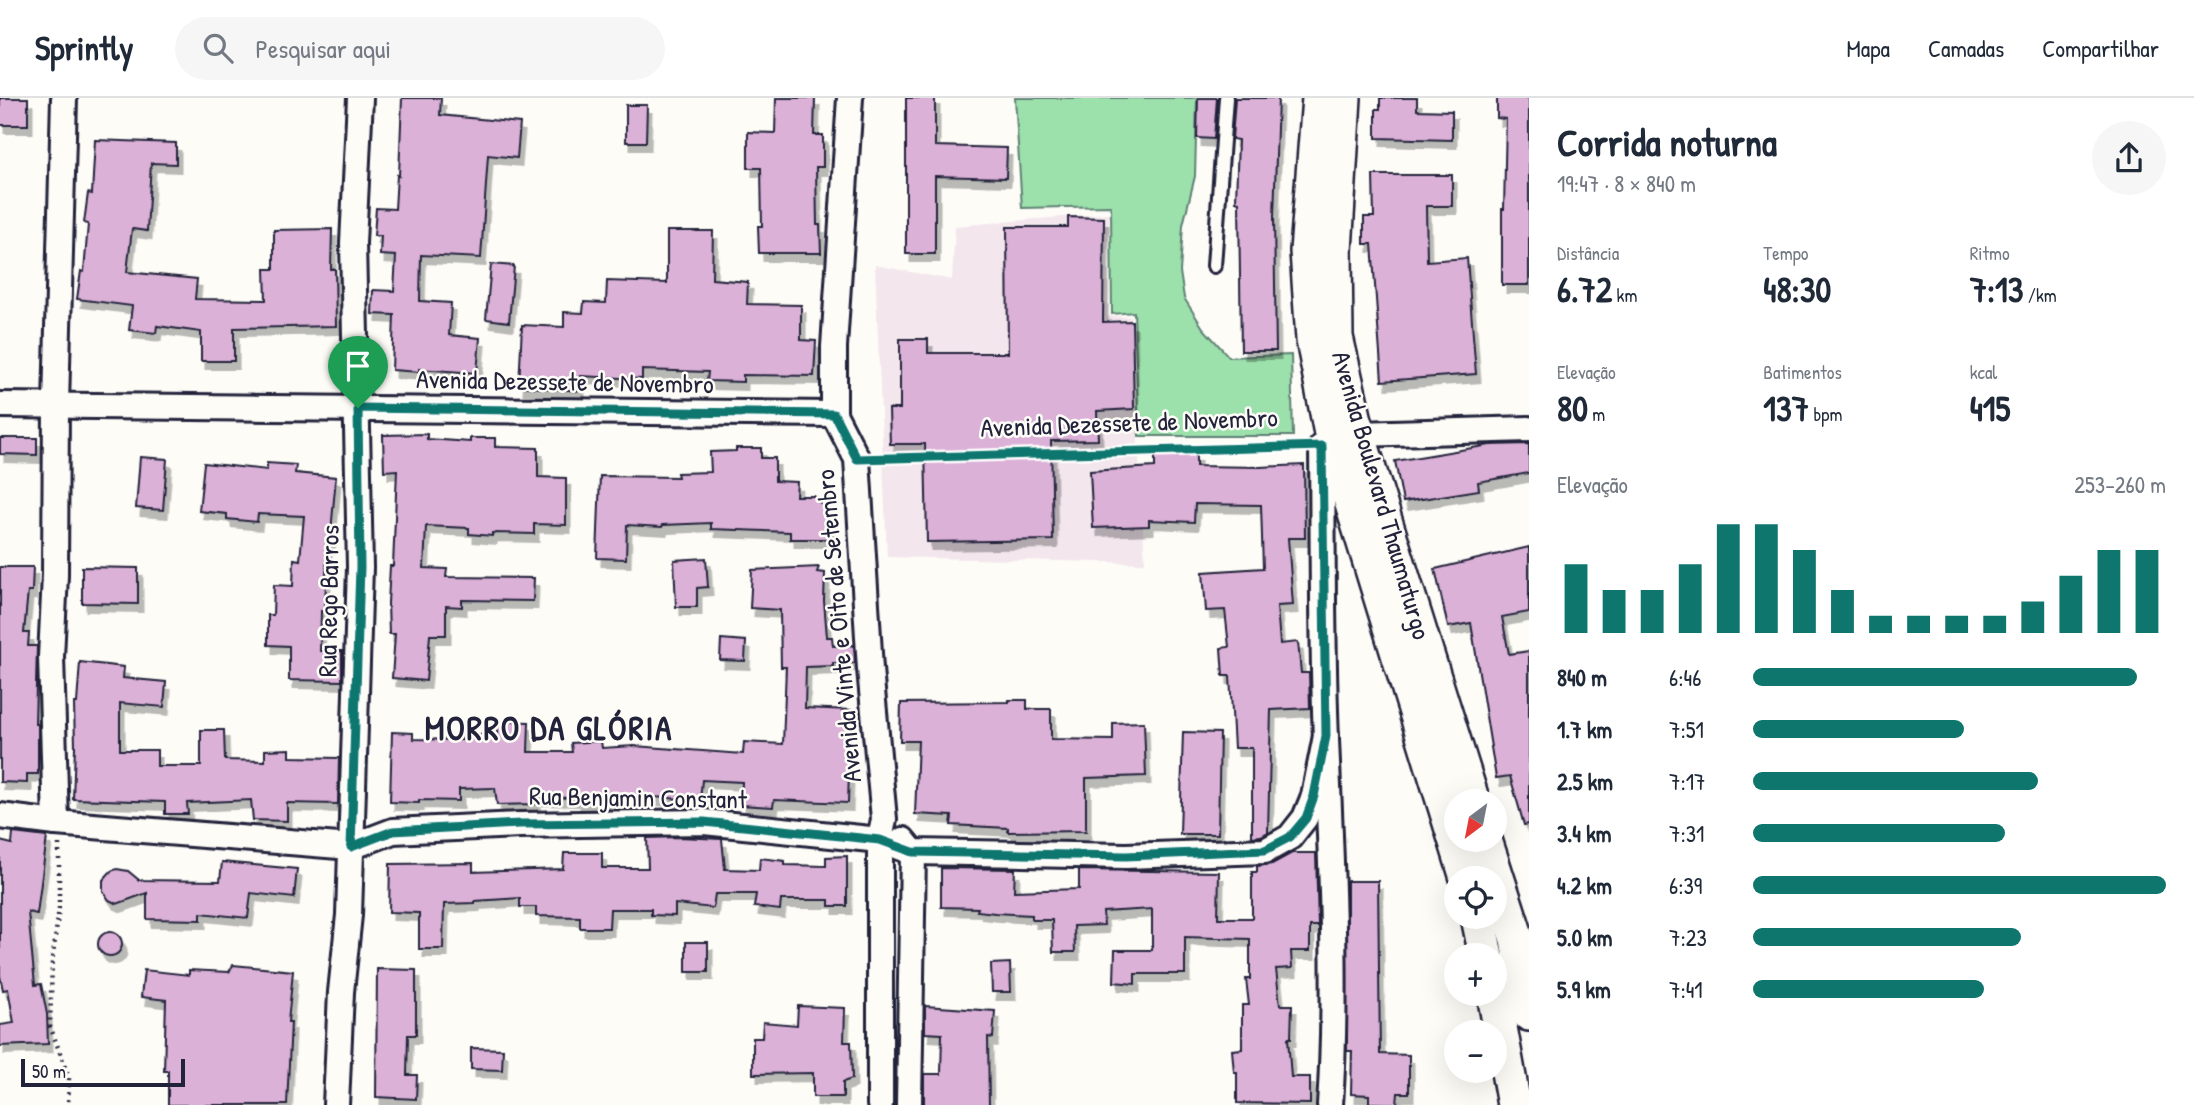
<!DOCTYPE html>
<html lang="pt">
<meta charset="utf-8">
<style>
:root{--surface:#fff;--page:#f6f6f7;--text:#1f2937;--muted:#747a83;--line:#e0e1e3;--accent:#0f766e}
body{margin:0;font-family:"Patrick Hand",sans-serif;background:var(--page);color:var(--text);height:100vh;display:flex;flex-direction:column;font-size:26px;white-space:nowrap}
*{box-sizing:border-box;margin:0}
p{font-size:23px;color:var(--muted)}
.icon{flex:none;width:38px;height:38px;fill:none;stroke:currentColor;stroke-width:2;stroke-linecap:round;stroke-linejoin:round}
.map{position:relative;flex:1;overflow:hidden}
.sheet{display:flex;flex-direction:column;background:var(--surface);width:665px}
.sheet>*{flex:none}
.needle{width:46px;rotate:212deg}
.controls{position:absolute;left:1444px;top:691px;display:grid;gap:14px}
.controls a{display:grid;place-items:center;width:63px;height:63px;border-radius:50%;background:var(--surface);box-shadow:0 7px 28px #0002;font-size:35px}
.scale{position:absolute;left:21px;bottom:18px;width:164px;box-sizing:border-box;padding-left:7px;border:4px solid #22223b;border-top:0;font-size:19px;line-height:24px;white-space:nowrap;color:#22223b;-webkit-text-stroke:5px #fdfcf7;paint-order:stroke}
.pin{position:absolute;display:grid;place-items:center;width:60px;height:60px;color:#fff;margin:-72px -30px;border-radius:50% 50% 50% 0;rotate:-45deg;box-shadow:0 0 7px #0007}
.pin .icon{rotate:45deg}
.round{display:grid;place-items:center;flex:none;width:74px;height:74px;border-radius:37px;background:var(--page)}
.summary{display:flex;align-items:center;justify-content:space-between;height:119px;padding:0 28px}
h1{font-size:38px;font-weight:800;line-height:52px}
.metrics{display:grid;grid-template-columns:repeat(3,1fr);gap:10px;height:119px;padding:7px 28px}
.metrics div{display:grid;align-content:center}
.metrics b{font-size:35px;font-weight:800}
.metrics small{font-size:19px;font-weight:400}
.metrics p{font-size:19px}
.chart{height:196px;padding:14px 28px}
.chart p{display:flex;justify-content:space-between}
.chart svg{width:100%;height:126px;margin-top:7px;stroke:var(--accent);stroke-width:6}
ul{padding:0 28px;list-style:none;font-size:23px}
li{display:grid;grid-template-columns:112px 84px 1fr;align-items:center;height:52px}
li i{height:18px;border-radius:9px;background:var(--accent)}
header{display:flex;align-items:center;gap:42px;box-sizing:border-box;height:98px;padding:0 35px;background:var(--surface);border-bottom:2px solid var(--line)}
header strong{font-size:33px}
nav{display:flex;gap:38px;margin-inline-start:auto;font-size:24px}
.search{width:490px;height:63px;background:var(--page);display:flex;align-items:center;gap:18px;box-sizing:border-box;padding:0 24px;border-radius:38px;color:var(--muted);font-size:26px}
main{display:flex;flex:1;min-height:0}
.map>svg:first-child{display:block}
.built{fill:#f3e6ed}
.green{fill:#9ce0ac;stroke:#5f8174;stroke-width:2}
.building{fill:#dbb1d7;stroke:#22223b;stroke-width:2;filter:url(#shadow)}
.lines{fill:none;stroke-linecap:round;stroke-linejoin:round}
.lane-casing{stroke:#22223b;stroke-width:18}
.street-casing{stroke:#22223b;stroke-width:30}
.secondary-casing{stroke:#22223b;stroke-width:38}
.path{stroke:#22223b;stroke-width:4.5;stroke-dasharray:2 5;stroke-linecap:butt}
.lane{stroke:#fdfcf7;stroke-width:12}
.street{stroke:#fdfcf7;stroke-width:24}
.secondary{stroke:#fdfcf7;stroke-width:33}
.route-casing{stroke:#fff;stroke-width:14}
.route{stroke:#0f766e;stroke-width:9}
.labels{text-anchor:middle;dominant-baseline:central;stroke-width:5;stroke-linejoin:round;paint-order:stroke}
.street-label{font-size:26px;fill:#22223b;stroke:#fdfcf7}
.district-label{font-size:33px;font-weight:bold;letter-spacing:2px;fill:#22223b;stroke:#fdfcf7}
</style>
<header>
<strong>Sprintly</strong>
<div class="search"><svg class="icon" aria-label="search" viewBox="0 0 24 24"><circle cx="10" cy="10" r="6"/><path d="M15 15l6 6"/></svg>Pesquisar aqui</div>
<nav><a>Mapa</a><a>Camadas</a><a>Compartilhar</a></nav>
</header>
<main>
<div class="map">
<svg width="1529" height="1007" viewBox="0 0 1529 1007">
<defs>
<filter id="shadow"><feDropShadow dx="4.5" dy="8" stdDeviation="0" flood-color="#0004"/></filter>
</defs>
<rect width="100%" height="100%" fill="#fdfcf7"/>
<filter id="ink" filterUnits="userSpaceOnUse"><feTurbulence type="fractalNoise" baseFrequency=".0143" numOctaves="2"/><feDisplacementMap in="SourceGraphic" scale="14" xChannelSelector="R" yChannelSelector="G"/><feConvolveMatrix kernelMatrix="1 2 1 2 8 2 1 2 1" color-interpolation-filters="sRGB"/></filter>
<g filter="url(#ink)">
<!-- built -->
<path class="built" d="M 1109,115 L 1107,218 L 1131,219 L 1145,465 L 887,459 L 875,167 L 952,182 L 955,128 Z"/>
<!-- green -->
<path class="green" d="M 1015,0 L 1197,0 L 1195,78 L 1183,127 L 1180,174 L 1184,200 L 1203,230 L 1229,259 L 1291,257 L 1293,338 L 1139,338 L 1134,214 L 1112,216 L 1111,108 L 1022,110 Z"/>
<!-- building -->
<g class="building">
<rect x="0" y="0" width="28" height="27"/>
<path d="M 402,0 L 441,0 L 440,17 L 520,25 L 517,60 L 488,57 L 481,160 L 421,157 L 420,203 L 451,205 L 449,237 L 480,240 L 477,275 L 419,271 L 419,274 L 392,272 L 394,217 L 372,216 L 373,192 L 394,193 L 396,158 L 380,157 L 381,138 L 374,138 L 376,110 L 395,111 L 397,77 L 399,78 Z"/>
<path d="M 776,0 L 815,0 L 814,37 L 823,37 L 823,69 L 816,69 L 817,127 L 820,127 L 821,155 L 759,155 L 758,128 L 762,128 L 761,70 L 748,70 L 748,34 L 775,35 Z"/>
<path d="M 906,0 L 935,0 L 935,48 L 1007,50 L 1006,80 L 935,78 L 935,156 L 906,156 Z"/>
<path d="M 1198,0 L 1217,0 L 1214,41 L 1197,40 Z"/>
<path d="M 1235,0 L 1278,0 L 1274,119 L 1276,253 L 1241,253 L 1239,104 L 1236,103 L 1238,42 L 1232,41 Z"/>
<path d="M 1380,0 L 1417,0 L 1417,12 L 1452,13 L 1452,42 L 1376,40 L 1376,11 L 1380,11 Z"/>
<path d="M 1497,0 L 1529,0 L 1529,187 L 1502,187 L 1502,111 L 1504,111 L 1506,21 L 1497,20 Z"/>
<path d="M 626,7 L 647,7 L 646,44 L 626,44 Z"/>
<path d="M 95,42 L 176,45 L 176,66 L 151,65 L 147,133 L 132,131 L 127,174 L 197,181 L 195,201 L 266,202 L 265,171 L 274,171 L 274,132 L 332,131 L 331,171 L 335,171 L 336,228 L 234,230 L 234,263 L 201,263 L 201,234 L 157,228 L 156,235 L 129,232 L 132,208 L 77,201 L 81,173 L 84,174 L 88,126 L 84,125 L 88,95 L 92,96 Z"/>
<path d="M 1373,77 L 1452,77 L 1452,108 L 1426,108 L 1427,163 L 1467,160 L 1476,276 L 1382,283 L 1372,146 L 1364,146 L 1364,119 L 1374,119 Z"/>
<path d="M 1068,119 L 1104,120 L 1103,224 L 1132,223 L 1134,311 L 1097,313 L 1098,342 L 1051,343 L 1053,442 L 927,444 L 925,346 L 890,346 L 889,311 L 900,311 L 900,241 L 928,241 L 928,255 L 1008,255 L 1007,129 L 1068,129 Z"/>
<path d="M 667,133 L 713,133 L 712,181 L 748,184 L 747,206 L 801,207 L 801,242 L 816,243 L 814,278 L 743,277 L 743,284 L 707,283 L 708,274 L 642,272 L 642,281 L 580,278 L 580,293 L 519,288 L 522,227 L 564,229 L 564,214 L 583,215 L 584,204 L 606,205 L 607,183 L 667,185 Z"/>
<path d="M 491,166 L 514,168 L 509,224 L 486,221 Z"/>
<path d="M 427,336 L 427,341 L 470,344 L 470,340 L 495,340 L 495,349 L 538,350 L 538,379 L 566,380 L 566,427 L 534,426 L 534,436 L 492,435 L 492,438 L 469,436 L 469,430 L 426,428 L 424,470 L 447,471 L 446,479 L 534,480 L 533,503 L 462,502 L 462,509 L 446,508 L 446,537 L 430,537 L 426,583 L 392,580 L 395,536 L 389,536 L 388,505 L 390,468 L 393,468 L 397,372 L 384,373 L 383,337 Z"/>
<path d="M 0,340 L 37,340 L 37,357 L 0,356 Z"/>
<path d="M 1529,346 L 1529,375 L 1478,384 L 1479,392 L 1403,404 L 1395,363 L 1490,347 Z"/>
<path d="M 736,350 L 761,350 L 761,360 L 775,360 L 775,383 L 797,384 L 796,398 L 814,398 L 827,412 L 830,433 L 827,441 L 790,441 L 790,434 L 711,431 L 711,425 L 663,427 L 662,429 L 627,427 L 626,461 L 597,460 L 600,378 L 678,379 L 677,375 L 711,374 L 710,354 L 736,353 Z"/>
<path d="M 1155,354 L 1196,356 L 1196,368 L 1260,369 L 1304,367 L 1305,440 L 1288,440 L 1293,507 L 1277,508 L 1280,546 L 1298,544 L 1301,575 L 1309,575 L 1310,610 L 1271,612 L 1268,734 L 1261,738 L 1252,739 L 1252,650 L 1234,650 L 1230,578 L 1223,578 L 1221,550 L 1229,549 L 1225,512 L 1206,513 L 1203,474 L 1263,470 L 1261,407 L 1195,406 L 1194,424 L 1149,422 L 1149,428 L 1093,430 L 1090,373 L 1155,369 Z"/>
<path d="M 140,359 L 167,361 L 163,412 L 136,410 Z"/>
<path d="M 204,365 L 267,372 L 267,365 L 296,367 L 295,375 L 336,379 L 330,445 L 327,445 L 325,514 L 321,513 L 320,553 L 342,553 L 342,583 L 289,582 L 289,548 L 268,547 L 268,517 L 273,517 L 274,487 L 293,488 L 294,461 L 300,462 L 304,418 L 258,416 L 257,424 L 227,421 L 227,416 L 199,413 Z"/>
<path d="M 1529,449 L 1529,514 L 1502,519 L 1509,556 L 1529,553 L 1529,726 L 1524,727 L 1510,678 L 1496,680 L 1471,525 L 1448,529 L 1435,471 Z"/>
<path d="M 706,460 L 708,489 L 697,490 L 697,509 L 676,509 L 674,462 Z"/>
<path d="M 0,469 L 33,469 L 32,493 L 28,493 L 24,535 L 29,535 L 28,548 L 37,548 L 35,626 L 38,626 L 38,676 L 27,676 L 27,685 L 0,684 Z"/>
<path d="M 82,469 L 138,470 L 138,506 L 82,505 Z"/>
<path d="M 819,469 L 817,474 L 825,475 L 824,503 L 827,539 L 832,539 L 833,548 L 854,547 L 855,565 L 833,565 L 833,568 L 806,569 L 805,610 L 851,612 L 848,705 L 774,702 L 773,709 L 741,707 L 742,684 L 702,682 L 700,702 L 636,698 L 636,701 L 576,704 L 576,700 L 536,699 L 536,706 L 497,707 L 495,690 L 459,691 L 459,703 L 419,702 L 419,705 L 390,704 L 392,634 L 413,635 L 413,641 L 463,642 L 462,637 L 497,636 L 497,623 L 529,624 L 528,654 L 572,654 L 571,645 L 601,643 L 602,650 L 634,648 L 743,656 L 744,644 L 783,646 L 786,569 L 781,569 L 780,512 L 750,510 L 752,472 Z"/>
<path d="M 721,541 L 746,543 L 745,563 L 720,562 Z"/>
<path d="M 80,564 L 124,569 L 123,580 L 166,584 L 164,609 L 120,605 L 120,652 L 157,652 L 157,668 L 201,668 L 201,632 L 224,632 L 225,662 L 265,663 L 265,652 L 290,651 L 290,659 L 339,660 L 338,706 L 287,705 L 287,723 L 253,722 L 251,702 L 187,705 L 188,716 L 165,716 L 165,704 L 73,701 L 75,649 L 74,605 L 77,605 Z"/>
<path d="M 1009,602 L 1027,602 L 1027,611 L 1051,611 L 1051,641 L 1113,642 L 1113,625 L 1144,624 L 1146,678 L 1086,680 L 1086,733 L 1008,734 L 1008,730 L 951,727 L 952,718 L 915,716 L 918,643 L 900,643 L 901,605 L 1009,604 Z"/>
<path d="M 1183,634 L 1220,635 L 1218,736 L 1180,736 Z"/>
<path d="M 13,735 L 47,739 L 37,816 L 28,814 L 35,887 L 41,886 L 47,916 L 48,946 L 0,948 L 0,927 L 14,925 L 8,891 L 3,892 L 0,878 L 0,743 L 12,746 Z"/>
<path d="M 679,739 L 722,741 L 725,771 L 759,772 L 760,760 L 785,763 L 785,767 L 826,768 L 826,759 L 847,758 L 847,808 L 829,808 L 829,802 L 781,802 L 780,812 L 754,809 L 756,796 L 715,796 L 713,810 L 675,806 L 675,818 L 651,817 L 651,811 L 610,811 L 609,830 L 580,830 L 580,819 L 536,818 L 536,809 L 520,809 L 520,800 L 475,803 L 475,805 L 444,806 L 443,851 L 419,851 L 419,815 L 389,814 L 390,766 L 473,765 L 473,774 L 563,771 L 564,755 L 602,755 L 602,770 L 648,770 L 647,740 Z"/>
<path d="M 1292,755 L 1316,755 L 1318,828 L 1310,828 L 1310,853 L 1291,853 L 1292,870 L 1276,871 L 1280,907 L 1292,907 L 1291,940 L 1288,940 L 1291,979 L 1310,979 L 1310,1006 L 1237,1005 L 1237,974 L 1234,974 L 1232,952 L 1242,951 L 1242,907 L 1249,907 L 1246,881 L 1250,881 L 1250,841 L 1185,839 L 1185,876 L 1135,876 L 1135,886 L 1114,884 L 1115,852 L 1152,852 L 1152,811 L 1103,814 L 1104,827 L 1074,828 L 1075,854 L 1053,854 L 1052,822 L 1032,822 L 1032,817 L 995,815 L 977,813 L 978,810 L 941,809 L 941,770 L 1015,771 L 1014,793 L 1079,791 L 1079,772 L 1219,774 L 1218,820 L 1252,820 L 1252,774 L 1257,774 L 1257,768 L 1272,766 Z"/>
<path d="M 222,764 L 297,771 L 294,800 L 251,795 L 248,820 L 201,815 L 201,822 L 147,821 L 147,795 L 117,806 L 109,802 L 103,793 L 103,782 L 111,773 L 117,771 L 128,773 L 139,782 L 220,783 Z"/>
<path d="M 1347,783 L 1378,783 L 1380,956 L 1409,957 L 1409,995 L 1398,995 L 1397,1006 L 1369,1005 L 1369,997 L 1351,996 L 1352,953 L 1347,953 Z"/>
<circle cx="110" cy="846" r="12"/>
<rect x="686" y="844" width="22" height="30"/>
<path d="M 1010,865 L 1011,894 L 992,894 L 991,866 Z"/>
<path d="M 233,867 L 293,873 L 288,924 L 291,924 L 287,1007 L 168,1007 L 168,973 L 164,973 L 166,902 L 141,899 L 144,872 L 189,877 L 189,872 L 229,874 Z"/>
<path d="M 377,871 L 416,872 L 416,937 L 408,937 L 407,977 L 417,977 L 416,1001 L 376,999 Z"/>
<path d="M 798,908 L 845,910 L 844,944 L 851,944 L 852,981 L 843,984 L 843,999 L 813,999 L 813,975 L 753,976 L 753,940 L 762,940 L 763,924 L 797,927 Z"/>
<path d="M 925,908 L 995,913 L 993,940 L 988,939 L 989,1007 L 924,1007 L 924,976 L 941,976 L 942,936 L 925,935 Z"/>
<path d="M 471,950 L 503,951 L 502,972 L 471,971 Z"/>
</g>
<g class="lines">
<!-- lane casing -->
<g class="lane-casing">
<path id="lane" d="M 1214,168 L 1226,0"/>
</g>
<!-- street casing -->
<g class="street-casing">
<g id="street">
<path d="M 850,0 L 834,249 L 834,316 L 857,361 L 870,571 L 884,721 L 880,742 L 880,1007"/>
<path d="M 0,307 L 834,316"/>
<path d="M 0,718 L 56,725 L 351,749 L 393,733 L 520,727 L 704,724 L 880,742 L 913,754 L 1126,758 L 1265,753 L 1290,739 L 1305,720 L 1314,698 L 1326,638"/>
<path d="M 56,725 L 51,559 L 55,477 L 56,307 L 64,0"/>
<path d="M 903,742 L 913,754 L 909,1007"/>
<path d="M 336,1007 L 341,894 L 349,817 L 360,469 L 353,145 L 360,0"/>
<path d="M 1330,1007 C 1338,885 1331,763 1326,641 C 1322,543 1323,446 1322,348 L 1332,341 L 1358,336 L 1529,331"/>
</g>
</g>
<!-- secondary casing -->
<g class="secondary-casing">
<g id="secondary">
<path d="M 1319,0 L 1307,153 L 1313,242 L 1332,341 L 1467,780"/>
<path d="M 1344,0 L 1335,153 L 1336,239 L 1358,336 L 1473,704"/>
<path d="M 1485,742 L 1517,841 L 1529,916"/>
<path d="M 1478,819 L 1486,858"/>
<path d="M 1494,896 L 1514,1007"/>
</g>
</g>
<!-- path -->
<g class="path">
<path d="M 878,361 L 1300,349"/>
<path d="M 59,746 L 59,810 L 52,865 L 50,928 L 69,979 L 68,1007"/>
</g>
<!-- lane -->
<use href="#lane" class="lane"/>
<!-- street -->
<use href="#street" class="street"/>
<!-- secondary -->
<use href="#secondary" class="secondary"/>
</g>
</g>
<g class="lines" filter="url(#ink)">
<!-- route casing -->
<g class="route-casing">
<path id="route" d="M 358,310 L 834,316 L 857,361 L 1322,348 L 1326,638 L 1314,698 L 1306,720 L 1290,739 L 1265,752 L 1126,758 L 913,754 L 880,742 L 704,724 L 520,726 L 393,733 L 351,749 L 360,469 Z"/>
</g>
<!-- route -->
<use href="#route" class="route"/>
</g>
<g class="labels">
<!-- street labels -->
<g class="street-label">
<text transform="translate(565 283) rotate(1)">Avenida Dezessete de Novembro</text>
<text transform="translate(1129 324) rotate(-2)">Avenida Dezessete de Novembro</text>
<text transform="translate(1382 397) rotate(74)">Avenida Boulevard Thaumaturgo</text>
<text transform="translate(328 503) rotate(-89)">Rua Rego Barros</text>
<text transform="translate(838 528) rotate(-95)">Avenida Vinte e Oito de Setembro</text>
<text transform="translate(638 699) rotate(1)">Rua Benjamin Constant</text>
</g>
<!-- district labels -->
<g class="district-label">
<text x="549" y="630">MORRO DA GLÓRIA</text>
</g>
</g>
</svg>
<div class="controls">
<a><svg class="needle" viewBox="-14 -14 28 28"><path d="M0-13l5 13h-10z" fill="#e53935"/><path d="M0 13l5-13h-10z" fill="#747a83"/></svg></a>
<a><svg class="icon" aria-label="locate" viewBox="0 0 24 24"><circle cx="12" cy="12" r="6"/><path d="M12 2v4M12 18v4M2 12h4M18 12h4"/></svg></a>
<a>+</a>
<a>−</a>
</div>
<div class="scale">50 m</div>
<div class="pin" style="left:358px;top:310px;background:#1e9e55"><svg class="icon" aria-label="arrive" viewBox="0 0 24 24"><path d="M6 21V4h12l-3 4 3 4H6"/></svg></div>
</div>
<section class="sheet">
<div class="summary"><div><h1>Corrida noturna</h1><p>19:47 · 8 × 840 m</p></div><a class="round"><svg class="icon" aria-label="share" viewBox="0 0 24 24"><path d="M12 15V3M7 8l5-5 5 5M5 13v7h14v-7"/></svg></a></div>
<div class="metrics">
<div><p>Distância</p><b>6.72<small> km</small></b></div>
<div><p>Tempo</p><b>48:30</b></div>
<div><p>Ritmo</p><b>7:13<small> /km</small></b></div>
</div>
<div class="metrics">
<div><p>Elevação</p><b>80<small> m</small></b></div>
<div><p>Batimentos</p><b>137<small> bpm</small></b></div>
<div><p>kcal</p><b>415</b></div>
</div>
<div class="chart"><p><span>Elevação</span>253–260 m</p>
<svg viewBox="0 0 160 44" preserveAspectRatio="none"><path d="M5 44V20M15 44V29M25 44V29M35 44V20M45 44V6M55 44V6M65 44V15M75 44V29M85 44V38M95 44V38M105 44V38M115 44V38M125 44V33M135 44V24M145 44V15M155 44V15"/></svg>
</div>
<ul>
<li><b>840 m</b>6:46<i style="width:93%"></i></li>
<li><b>1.7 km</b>7:51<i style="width:51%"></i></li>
<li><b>2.5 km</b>7:17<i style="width:69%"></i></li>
<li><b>3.4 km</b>7:31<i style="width:61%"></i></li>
<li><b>4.2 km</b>6:39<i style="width:100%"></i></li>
<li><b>5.0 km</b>7:23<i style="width:65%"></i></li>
<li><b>5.9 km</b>7:41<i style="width:56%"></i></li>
</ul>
</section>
</main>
